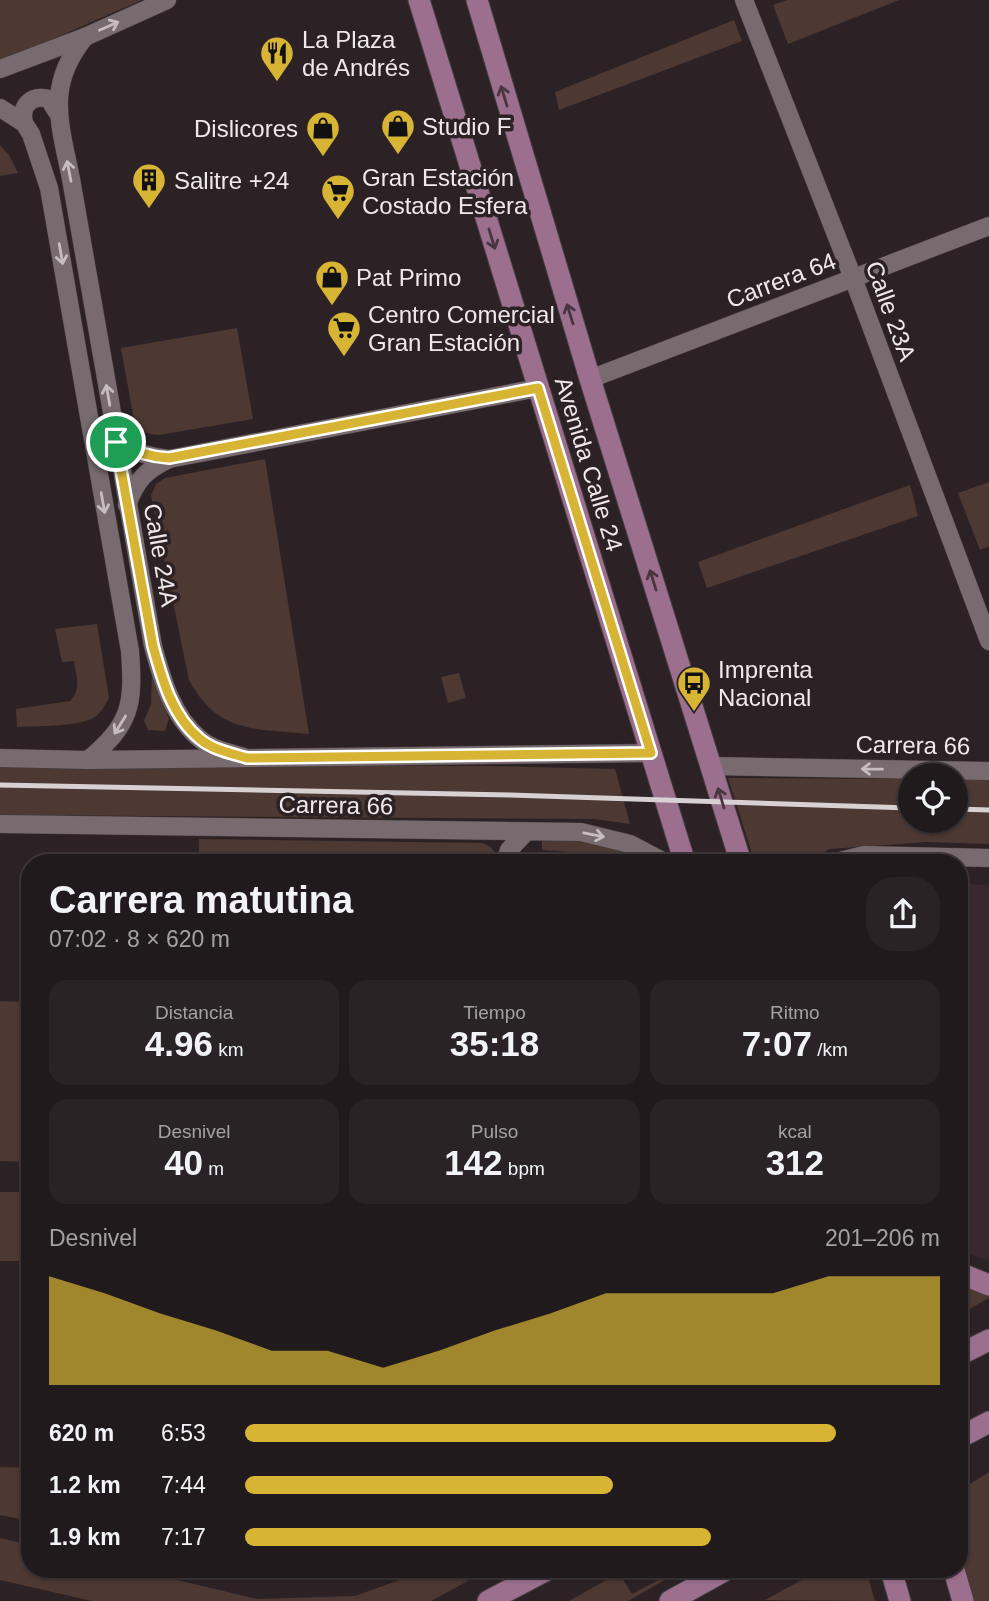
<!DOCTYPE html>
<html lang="es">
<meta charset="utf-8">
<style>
:root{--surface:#211a1c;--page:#292325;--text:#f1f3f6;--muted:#a2a1a3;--line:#3e383b;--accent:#d7b434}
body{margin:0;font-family:Helvetica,sans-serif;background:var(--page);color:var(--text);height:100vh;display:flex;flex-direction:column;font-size:26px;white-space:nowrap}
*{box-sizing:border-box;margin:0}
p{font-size:23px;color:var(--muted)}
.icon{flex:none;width:38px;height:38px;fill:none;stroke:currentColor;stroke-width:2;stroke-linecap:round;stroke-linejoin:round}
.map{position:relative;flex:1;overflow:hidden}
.panel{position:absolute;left:21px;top:854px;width:947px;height:724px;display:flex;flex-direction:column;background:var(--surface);border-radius:28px;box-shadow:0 2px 5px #0004,0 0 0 2px var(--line)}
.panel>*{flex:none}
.fabs{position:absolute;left:898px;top:763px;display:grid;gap:14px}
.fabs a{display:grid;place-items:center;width:70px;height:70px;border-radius:50%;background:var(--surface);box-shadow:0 2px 5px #0004,0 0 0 2px var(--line);font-size:35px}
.pin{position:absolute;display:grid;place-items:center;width:60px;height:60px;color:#fff;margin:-30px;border:4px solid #fff;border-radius:50%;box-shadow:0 2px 7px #0007}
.round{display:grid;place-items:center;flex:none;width:74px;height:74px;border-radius:28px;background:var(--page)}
.summary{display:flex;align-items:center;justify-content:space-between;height:119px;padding:0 28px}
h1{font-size:38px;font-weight:700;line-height:52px}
.metrics{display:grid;grid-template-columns:repeat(3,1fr);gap:10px;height:119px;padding:7px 28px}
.metrics div{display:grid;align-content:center;border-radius:18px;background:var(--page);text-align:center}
.metrics b{font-size:35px;font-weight:700}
.metrics small{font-size:19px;font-weight:400}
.metrics p{font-size:19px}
.chart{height:196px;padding:14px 28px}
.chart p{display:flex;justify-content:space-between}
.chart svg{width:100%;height:126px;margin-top:7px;fill:var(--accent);opacity:.7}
ul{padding:0 28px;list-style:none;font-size:23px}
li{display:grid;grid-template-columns:112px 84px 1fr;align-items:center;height:52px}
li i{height:18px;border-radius:9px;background:var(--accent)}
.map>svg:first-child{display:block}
.built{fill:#39292f}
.green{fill:#4d3832}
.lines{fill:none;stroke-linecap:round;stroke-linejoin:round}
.minor-casing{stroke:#443d3f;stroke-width:19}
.major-casing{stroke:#443d3f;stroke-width:23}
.minor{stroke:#776b6f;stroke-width:18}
.major{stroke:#9c6f8f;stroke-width:21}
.rail{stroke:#d8d1d3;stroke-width:5}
.oneway{stroke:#c5bdc0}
.oneway2{stroke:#483540}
.route-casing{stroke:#fff;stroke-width:14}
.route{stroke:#d7b434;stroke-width:9}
.labels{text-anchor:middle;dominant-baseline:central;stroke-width:7;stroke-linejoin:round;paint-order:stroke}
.poi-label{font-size:24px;fill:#efe9eb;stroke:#2c2225;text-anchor:start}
.street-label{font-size:24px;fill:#efe9eb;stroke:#2c2225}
</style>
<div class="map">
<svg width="989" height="1601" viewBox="0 0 989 1601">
<rect width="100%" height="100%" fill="#2c2225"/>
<!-- built -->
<path class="built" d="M 959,884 L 989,885 L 989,1261 L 959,1250 Z"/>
<!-- green -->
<g class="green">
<path d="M 0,0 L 142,0 L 0,62 Z"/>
<path d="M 787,0 L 899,0 L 788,44 L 773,5 Z"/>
<path d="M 734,20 L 742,41 L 559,110 L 555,92 Z"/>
<path d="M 0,145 L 9,155 L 18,173 L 0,176 Z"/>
<path d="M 237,328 L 253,419 L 159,435 C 147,435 140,431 134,420 L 121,348 Z"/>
<path d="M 265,459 L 309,734 C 254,728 218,734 189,680 L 151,495 L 156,484 L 165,478 Z"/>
<path d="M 989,482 L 989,546 L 980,550 L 958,493 Z"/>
<path d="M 910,485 L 918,516 L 707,588 L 698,562 Z"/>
<path d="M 97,624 L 109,698 C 105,704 102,712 96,716 C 83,727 35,726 17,727 L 16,709 L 70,701 C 82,690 76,676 74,661 L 62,662 L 55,629 Z"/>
<path d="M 459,673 L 466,698 L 448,703 L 441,677 Z"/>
<path d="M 152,676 L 169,719 L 165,731 L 148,730 L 144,721 L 151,704 Z"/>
<path d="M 0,766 L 488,766 L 615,769 L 630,824 L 594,819 L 0,815 Z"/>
<path d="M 728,778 L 910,779 L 910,821 L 956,821 L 956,779 L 989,780 L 989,844 L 926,842 L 830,849 L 803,863 L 755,863 Z"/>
<path d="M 542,838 L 588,841 L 633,852 L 632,863 L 599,854 L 542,850 Z"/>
<path d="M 199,839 L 482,843 C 492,846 497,852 496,863 L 480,863 L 480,861 L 206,856 L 199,858 Z"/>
<path d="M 0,1001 L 30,1002 L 30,1162 L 0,1161 Z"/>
<rect x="0" y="1192" width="30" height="69"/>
<path d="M 959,1285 L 989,1296 L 989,1298 L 959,1315 Z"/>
<path d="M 0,1467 L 30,1468 L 30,1521 L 0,1515 Z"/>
<path d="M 989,1472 L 989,1601 L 972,1601 L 959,1557 L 959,1491 Z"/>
<path d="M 0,1538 L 30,1545 L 30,1570 L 135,1570 L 257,1599 L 355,1596 L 427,1570 L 488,1570 L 431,1601 L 92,1601 L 0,1580 Z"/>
<path d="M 624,1570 L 638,1570 L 622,1578 L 632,1594 L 677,1570 L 679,1572 L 628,1601 L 569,1601 Z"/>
<path d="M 820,1570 L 866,1570 L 875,1601 L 765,1600 Z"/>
</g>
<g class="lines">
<!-- minor casing -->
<g class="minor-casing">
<g id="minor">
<path d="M 744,0 L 853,278 L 989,641"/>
<path d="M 85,37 C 45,86 60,123 71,179 L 153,646 C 162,679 172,716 200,739 C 213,750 231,753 247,758"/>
<path d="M 0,69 L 85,37 L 167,0"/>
<path d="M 0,108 L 24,123 L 31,134 L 49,188 L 130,651 C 134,705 131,724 88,760"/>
<path d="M 24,123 C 20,106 31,94 49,99 L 57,112"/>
<path d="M 590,379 L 989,226"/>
<path d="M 116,442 C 133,452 149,457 169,459 L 538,388"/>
<path d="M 127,505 C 137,479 145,471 169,459"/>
<path d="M 0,758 L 88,760 L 651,753"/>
<path d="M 711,766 L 989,771"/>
<path d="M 0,824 L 581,832 L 630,844 L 666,863"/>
<path d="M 505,863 L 509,850 L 526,832"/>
<path d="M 832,863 L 864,855 L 989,858"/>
</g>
</g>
<!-- major casing -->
<g class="major-casing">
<g id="major">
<path d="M 419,0 L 685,863"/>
<path d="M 477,0 L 590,379 L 741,863"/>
<path d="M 959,1273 L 989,1285"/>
<path d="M 959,1355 L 989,1340"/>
<path d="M 959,1438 L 989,1422"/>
<path d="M 891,1570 L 900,1601"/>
<path d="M 954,1570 L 963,1601"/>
<path d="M 488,1601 L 547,1570"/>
<path d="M 670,1601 L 726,1570"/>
</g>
</g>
<!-- minor -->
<use href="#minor" class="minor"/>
<!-- major -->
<use href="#major" class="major"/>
<!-- rail -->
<g class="rail">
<path d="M 0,785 L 510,795 L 910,808"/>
<path d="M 956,809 L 989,810"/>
</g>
</g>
<!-- one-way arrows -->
<defs><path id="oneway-shaft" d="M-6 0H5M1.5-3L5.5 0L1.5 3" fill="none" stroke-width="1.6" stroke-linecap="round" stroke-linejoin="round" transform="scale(1.75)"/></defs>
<g class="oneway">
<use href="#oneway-shaft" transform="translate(109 26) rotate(-24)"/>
<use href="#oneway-shaft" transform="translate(69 171) rotate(-101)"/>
<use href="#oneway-shaft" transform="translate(61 254) rotate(80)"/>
<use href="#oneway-shaft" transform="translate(108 395) rotate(-100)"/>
<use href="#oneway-shaft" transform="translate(103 503) rotate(80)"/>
<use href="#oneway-shaft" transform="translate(120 725) rotate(122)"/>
<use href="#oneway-shaft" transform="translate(872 769) rotate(-179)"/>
<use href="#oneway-shaft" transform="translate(594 835) rotate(11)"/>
</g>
<g class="oneway2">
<use href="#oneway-shaft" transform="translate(504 96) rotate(-107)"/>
<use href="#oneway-shaft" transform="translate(492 239) rotate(73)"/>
<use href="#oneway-shaft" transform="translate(570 314) rotate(-107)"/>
<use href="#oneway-shaft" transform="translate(653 580) rotate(-107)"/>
<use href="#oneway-shaft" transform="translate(721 798) rotate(-107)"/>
</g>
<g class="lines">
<!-- route casing -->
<g class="route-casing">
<path id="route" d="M 538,388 L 651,753 L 247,758 C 231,753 213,750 200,739 C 172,716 162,679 153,646 L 116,442 C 134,452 149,457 169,458 Z"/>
</g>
<!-- route -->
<use href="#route" class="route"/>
</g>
<!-- icons -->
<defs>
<g id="restaurant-pin" transform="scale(1.75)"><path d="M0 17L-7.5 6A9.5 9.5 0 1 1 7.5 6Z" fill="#d7b434" stroke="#2c2225"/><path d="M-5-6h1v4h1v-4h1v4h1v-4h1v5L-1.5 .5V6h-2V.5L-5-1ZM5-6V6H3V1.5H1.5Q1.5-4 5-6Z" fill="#111"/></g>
<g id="shop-pin" transform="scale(1.75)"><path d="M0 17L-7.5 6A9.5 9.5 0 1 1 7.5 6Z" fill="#d7b434" stroke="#2c2225"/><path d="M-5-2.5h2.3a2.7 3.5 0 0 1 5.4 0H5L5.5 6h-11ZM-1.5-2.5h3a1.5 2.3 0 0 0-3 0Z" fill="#111"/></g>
<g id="building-pin" transform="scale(1.75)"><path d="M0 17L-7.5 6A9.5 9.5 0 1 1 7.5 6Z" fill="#d7b434" stroke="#2c2225"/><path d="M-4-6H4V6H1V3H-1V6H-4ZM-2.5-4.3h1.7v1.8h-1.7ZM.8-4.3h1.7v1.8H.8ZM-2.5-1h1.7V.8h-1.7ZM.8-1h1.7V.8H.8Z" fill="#111"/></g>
<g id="supermarket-pin" transform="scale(1.75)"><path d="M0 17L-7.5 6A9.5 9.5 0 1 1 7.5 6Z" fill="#d7b434" stroke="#2c2225"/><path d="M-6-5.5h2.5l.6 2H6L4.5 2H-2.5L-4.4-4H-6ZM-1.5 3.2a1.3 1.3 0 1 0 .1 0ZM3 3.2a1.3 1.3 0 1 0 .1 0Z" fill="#111"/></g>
<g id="bus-pin" transform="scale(1.75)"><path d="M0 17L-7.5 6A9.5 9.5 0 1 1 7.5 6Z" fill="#d7b434" stroke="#2c2225"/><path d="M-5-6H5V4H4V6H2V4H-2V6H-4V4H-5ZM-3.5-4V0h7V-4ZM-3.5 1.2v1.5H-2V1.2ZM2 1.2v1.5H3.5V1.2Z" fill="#111"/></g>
</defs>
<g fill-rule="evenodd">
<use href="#restaurant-pin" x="277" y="53"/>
<use href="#shop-pin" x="398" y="126"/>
<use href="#shop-pin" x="323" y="128"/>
<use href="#building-pin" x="149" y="180"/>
<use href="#supermarket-pin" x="338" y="191"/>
<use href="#shop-pin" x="332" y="277"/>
<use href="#supermarket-pin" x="344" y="328"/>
<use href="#bus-pin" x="694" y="683"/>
</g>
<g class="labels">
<!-- poi labels -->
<g class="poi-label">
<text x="302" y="39">La Plaza<tspan x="302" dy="28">de Andrés</tspan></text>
<text x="422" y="126">Studio F</text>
<text x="298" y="128" text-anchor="end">Dislicores</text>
<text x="362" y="177">Gran Estación<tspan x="362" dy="28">Costado Esfera</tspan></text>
<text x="174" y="180">Salitre +24</text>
<text x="356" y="277">Pat Primo</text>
<text x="368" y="314">Centro Comercial<tspan x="368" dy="28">Gran Estación</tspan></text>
<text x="718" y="669">Imprenta<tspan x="718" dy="28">Nacional</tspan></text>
</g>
<!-- street labels -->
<g class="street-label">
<text transform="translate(781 280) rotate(-21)">Carrera 64</text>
<text transform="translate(891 311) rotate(70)">Calle 23A</text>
<text transform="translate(589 464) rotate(73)">Avenida Calle 24</text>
<text transform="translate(161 555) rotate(80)">Calle 24A</text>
<text transform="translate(913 745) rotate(1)">Carrera 66</text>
<text transform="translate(336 805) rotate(1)">Carrera 66</text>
</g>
</g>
</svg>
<div class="fabs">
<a><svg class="icon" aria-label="locate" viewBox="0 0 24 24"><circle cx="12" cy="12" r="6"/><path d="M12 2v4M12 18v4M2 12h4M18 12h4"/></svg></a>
</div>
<div class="pin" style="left:116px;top:442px;background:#1e9e55"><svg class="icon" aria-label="arrive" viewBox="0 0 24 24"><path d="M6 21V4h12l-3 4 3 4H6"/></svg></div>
<section class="panel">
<div class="summary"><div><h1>Carrera matutina</h1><p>07:02 · 8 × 620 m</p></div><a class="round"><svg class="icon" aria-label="share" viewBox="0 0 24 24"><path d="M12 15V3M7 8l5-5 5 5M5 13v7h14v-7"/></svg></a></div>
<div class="metrics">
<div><p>Distancia</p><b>4.96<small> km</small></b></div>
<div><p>Tiempo</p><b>35:18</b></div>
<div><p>Ritmo</p><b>7:07<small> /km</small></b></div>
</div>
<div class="metrics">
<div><p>Desnivel</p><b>40<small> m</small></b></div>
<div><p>Pulso</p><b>142<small> bpm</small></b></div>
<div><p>kcal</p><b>312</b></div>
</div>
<div class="chart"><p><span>Desnivel</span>201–206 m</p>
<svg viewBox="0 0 160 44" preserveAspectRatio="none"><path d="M0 44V6L10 12L20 19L30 25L40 32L50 32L60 38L70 32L80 25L90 19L100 12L110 12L120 12L130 12L140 6L150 6L160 6V44z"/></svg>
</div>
<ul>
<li><b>620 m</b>6:53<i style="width:85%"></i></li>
<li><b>1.2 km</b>7:44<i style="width:53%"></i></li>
<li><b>1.9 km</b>7:17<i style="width:67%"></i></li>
</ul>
</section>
</div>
